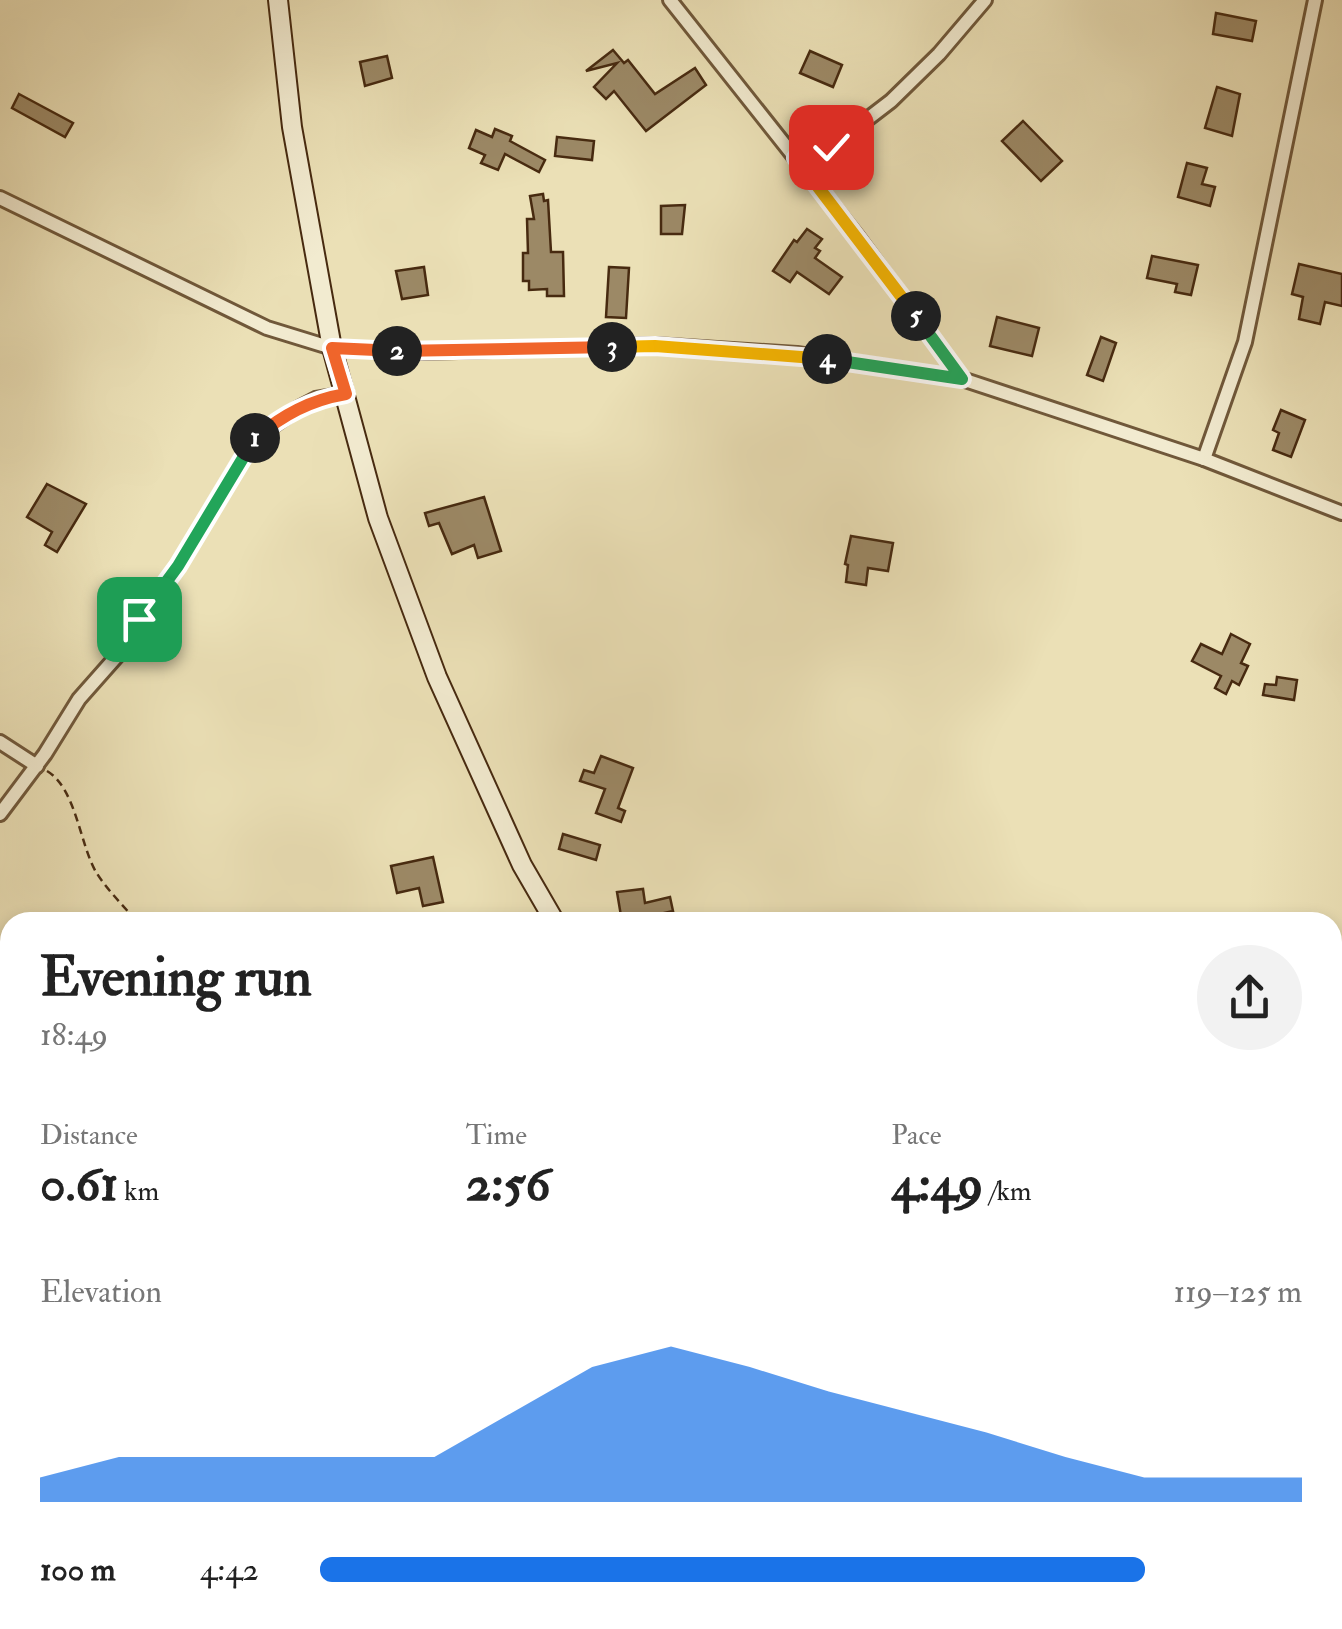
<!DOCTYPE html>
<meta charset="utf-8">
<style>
:root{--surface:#fff;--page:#f2f2f2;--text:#222;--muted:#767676;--accent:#1a73e8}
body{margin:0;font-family:"IM FELL Double Pica",serif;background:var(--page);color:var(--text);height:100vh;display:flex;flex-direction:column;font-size:38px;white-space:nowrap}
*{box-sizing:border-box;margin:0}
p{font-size:32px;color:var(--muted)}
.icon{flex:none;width:55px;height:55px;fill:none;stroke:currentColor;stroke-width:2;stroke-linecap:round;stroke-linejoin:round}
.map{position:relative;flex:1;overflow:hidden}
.panel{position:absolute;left:0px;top:912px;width:1342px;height:718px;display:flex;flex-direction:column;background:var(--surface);border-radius:30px 30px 0 0;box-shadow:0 5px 15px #0003}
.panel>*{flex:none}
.pin{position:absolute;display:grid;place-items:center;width:85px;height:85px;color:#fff;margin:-42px;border-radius:20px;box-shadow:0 5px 15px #0006}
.km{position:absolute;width:50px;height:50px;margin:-25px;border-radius:50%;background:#222;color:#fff;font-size:28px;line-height:50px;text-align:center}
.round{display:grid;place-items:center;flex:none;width:105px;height:105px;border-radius:52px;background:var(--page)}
.head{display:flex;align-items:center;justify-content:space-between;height:170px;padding:0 40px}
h1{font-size:55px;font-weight:800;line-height:75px}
.metrics{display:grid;grid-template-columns:repeat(3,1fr);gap:15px;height:170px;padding:10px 40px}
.metrics div{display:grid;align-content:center}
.metrics b{font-size:50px;font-weight:800}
.metrics small{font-size:28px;font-weight:400}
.metrics p{font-size:28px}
.chart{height:280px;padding:20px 40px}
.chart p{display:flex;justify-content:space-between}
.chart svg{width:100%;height:180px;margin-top:10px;fill:var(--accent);opacity:.7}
ul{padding:0 40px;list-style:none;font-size:32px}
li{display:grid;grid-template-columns:160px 120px 1fr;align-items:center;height:75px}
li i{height:25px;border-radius:12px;background:var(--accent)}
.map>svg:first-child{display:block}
.building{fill:#9c8966;stroke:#472a10;stroke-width:2.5}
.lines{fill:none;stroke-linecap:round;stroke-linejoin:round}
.street-casing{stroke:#70583a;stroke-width:18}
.secondary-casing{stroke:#472a10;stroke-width:22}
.path{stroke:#472a10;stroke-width:2.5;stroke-dasharray:8 5;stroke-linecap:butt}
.street{stroke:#f2ebd0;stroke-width:12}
.secondary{stroke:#f2ebd0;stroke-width:18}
.rail-casing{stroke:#472a10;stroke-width:8}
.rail{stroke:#f2ebd0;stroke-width:4;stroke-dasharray:11;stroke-linecap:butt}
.split-1-casing{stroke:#fff;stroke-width:20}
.split-2-casing{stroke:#fff;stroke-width:20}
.split-3-casing{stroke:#fff;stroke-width:20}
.split-4-casing{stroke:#fff;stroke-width:20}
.split-5-casing{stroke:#fff;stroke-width:20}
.split-6-casing{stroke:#fff;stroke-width:20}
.split-1{stroke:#22a559;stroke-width:12}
.split-2{stroke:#f0652b;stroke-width:12}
.split-3{stroke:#f0652b;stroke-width:12}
.split-4{stroke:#f5b400;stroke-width:12}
.split-5{stroke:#22a559;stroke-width:12}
.split-6{stroke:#f5b400;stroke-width:12}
</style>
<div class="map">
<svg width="1342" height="1629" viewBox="0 0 1342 1629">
<rect width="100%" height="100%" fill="#ebe0b6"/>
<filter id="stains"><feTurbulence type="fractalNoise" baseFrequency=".002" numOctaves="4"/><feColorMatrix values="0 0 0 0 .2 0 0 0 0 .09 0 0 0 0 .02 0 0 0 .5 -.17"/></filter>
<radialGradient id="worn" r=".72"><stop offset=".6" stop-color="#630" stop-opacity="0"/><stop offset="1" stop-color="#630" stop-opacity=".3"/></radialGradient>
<!-- building -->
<g class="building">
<path d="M 1216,13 L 1256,21 L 1252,41 L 1213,34 Z"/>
<path d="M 613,50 L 624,63 L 628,60 L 655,94 L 695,68 L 706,85 L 646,131 L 614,91 L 606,99 L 594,87 L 617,63 L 586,71 Z"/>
<path d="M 810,51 L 842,65 L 833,87 L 800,73 Z"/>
<path d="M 387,56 L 392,78 L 365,86 L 360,62 Z"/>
<path d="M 1217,87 L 1240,94 L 1232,136 L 1205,128 Z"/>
<path d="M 19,94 L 73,123 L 65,137 L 12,108 Z"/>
<path d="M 1023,121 L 1062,161 L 1041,181 L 1002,141 Z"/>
<path d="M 495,129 L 512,136 L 510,141 L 545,160 L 539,172 L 505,154 L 498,170 L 481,163 L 485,155 L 469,148 L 476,130 L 492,137 Z"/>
<path d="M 557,137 L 594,141 L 592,160 L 555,156 Z"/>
<path d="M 1187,163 L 1207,168 L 1202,184 L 1215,187 L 1210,206 L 1178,197 Z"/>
<path d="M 543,194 L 544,201 L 548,200 L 551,252 L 563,252 L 564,296 L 547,296 L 547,289 L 529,290 L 529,281 L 523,281 L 523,253 L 528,253 L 527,219 L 534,219 L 530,196 Z"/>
<path d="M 685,205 L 682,234 L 661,234 L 661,206 Z"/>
<path d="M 807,229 L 822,239 L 815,248 L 820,251 L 815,258 L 842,277 L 829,294 L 797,272 L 790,282 L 773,271 L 794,240 L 797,242 Z"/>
<path d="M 1152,256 L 1198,265 L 1191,295 L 1175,292 L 1177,284 L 1147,278 Z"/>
<path d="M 1299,264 L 1342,274 L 1342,306 L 1325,302 L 1320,324 L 1299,319 L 1303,297 L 1292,294 Z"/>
<path d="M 424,267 L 428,295 L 402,299 L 396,271 Z"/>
<path d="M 609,267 L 629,268 L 626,318 L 606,317 Z"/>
<path d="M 997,317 L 1039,328 L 1032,356 L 990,346 Z"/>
<path d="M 1101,337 L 1116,343 L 1103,381 L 1087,375 Z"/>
<path d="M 1281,410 L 1305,420 L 1291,457 L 1273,450 L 1279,433 L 1273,430 Z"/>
<path d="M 47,484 L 86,504 L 57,552 L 45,545 L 52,532 L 27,517 Z"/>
<path d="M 484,497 L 501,551 L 478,558 L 474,545 L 452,554 L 439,523 L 429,526 L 425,513 Z"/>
<path d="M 851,536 L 893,543 L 888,571 L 868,568 L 866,585 L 846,582 L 848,565 L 845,564 Z"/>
<path d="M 1231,634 L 1250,644 L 1241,663 L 1248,666 L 1239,685 L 1232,681 L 1226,694 L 1215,688 L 1221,676 L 1192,661 L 1201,644 L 1222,654 Z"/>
<path d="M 1277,677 L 1297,680 L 1294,700 L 1263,695 L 1265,684 L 1276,685 Z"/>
<path d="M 601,756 L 633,768 L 618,808 L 625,811 L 621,822 L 596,813 L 605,789 L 580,781 L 584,770 L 594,773 Z"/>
<path d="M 563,834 L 600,845 L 596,860 L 559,849 Z"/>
<path d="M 433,857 L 443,902 L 423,906 L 419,888 L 397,893 L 391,866 Z"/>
<path d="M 643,889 L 645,903 L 670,897 L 673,911 L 647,917 L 648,921 L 622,922 L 617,892 Z"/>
</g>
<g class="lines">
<!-- street casing -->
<g class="street-casing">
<g id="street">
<path d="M 670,0 L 857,236 L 962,379"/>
<path d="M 796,158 L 831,147 L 891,101 L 939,54 L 985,0"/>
<path d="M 0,198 L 267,328 L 332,348 L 424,352 L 655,345 L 797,354 L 962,379 L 1204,459 L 1342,513"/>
<path d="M 1204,459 L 1245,342 L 1315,0"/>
<path d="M 0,742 L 37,766"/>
<path d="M 0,814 L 45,754 L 79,699 L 117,656 L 178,566 L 253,440 L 297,409 L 316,399 L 346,394"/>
<path d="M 1332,1473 L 1342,1480"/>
<path d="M 1200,1620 L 1216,1629"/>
<path d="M 750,1629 L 751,1620"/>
</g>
</g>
<!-- secondary casing -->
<g class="secondary-casing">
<g id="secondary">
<path d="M 278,0 L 292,127 L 332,348 L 378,518 L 437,677 L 522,865 L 555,922"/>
<path d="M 667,1629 L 668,1620"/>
</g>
</g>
<!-- path -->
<g class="path">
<path d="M 47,771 C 76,788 80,845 96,872 C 107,890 124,906 137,922"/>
<path d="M 193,1629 L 196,1620"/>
</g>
<!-- street -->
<use href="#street" class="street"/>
<!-- secondary -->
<use href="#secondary" class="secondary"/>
<!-- rail casing -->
<g class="rail-casing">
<g id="rail">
<path d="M 1332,1532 L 1342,1538"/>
<path d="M 0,1583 L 10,1576"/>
</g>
</g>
<!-- rail -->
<use href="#rail" class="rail"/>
</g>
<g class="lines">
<!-- split-1 casing -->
<g class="split-1-casing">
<path id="split-1" d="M 139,619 L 178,566 L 255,438"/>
</g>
<!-- split-2 casing -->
<g class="split-2-casing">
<path id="split-2" d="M 255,438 C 283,415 310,400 346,394 L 332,348 L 397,351"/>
</g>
<!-- split-3 casing -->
<g class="split-3-casing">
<path id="split-3" d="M 397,351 L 612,347"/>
</g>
<!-- split-4 casing -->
<g class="split-4-casing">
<path id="split-4" d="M 612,347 L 655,346 L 827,359"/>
</g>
<!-- split-5 casing -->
<g class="split-5-casing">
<path id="split-5" d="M 827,359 L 962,379 L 916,316"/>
</g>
<!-- split-6 casing -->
<g class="split-6-casing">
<path id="split-6" d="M 831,147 L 796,158 L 916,316"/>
</g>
<!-- split-1 -->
<use href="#split-1" class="split-1"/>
<!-- split-2 -->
<use href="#split-2" class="split-2"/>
<!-- split-3 -->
<use href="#split-3" class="split-3"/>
<!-- split-4 -->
<use href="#split-4" class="split-4"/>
<!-- split-5 -->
<use href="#split-5" class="split-5"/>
<!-- split-6 -->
<use href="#split-6" class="split-6"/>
</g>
<rect width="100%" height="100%" filter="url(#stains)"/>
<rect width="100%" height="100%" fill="url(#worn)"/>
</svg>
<div class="pin" style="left:139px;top:619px;background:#1e9e55"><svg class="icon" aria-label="arrive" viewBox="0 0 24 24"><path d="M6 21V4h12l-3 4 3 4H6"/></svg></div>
<div class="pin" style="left:831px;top:147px;background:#d93025"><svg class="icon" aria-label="check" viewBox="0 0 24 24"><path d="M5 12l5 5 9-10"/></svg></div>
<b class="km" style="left:255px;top:438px">1</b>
<b class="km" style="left:397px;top:351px">2</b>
<b class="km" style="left:612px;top:347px">3</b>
<b class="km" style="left:827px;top:359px">4</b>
<b class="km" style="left:916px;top:316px">5</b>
<section class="panel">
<div class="head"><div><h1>Evening run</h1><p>18:49</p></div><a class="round"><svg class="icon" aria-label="share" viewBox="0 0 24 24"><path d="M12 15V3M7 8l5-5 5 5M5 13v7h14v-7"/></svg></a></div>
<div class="metrics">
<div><p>Distance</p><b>0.61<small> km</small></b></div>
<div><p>Time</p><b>2:56</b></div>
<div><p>Pace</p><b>4:49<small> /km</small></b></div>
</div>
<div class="chart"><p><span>Elevation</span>119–125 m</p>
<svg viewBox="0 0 160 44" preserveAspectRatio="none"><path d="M0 44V38L10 33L20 33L30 33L40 33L50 33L60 22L70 11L80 6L90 11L100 17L110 22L120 27L130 33L140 38L150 38L160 38V44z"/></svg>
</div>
<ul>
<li><b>100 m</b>4:42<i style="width:84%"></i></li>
</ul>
</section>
</div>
